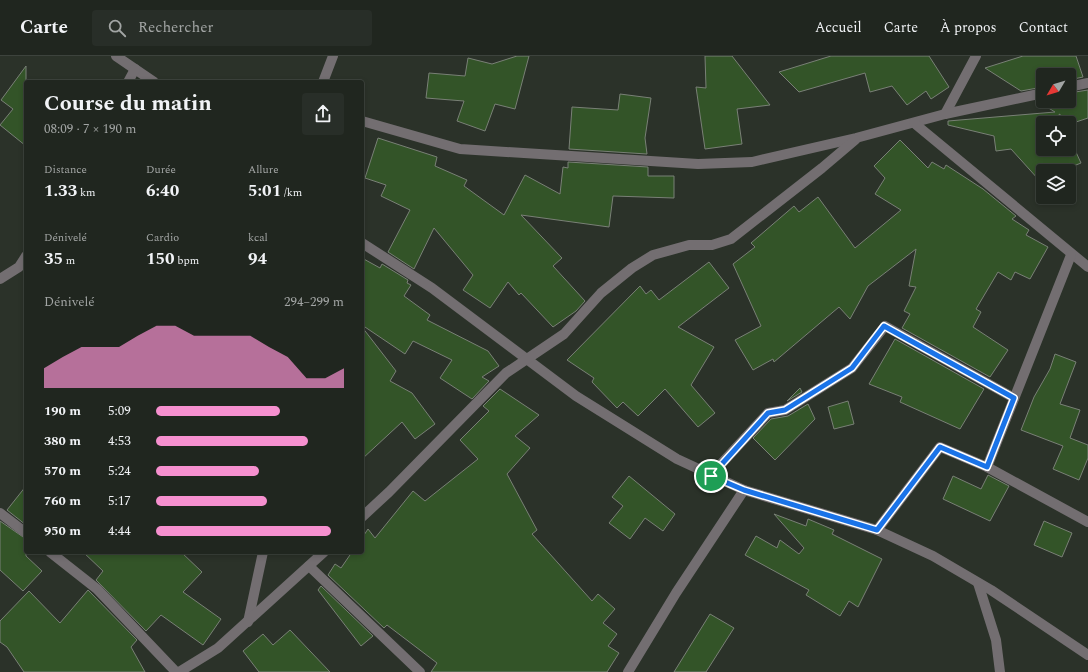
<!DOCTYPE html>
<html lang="fr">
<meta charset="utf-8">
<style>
:root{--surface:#20261f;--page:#282e28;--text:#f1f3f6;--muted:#a2a5a4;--line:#3d433d;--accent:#f690cf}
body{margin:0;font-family:Spectral,serif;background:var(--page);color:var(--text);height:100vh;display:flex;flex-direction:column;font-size:15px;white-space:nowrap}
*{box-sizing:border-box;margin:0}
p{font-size:13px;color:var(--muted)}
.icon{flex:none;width:22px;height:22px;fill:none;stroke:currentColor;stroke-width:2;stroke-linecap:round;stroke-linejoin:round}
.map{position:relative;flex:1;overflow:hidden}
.drawer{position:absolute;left:24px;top:24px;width:340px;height:474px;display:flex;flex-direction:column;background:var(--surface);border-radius:4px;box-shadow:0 2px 6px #0003,0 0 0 1px var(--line)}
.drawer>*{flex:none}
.needle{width:26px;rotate:232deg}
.buttons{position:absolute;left:1036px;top:12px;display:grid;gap:8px}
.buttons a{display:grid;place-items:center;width:40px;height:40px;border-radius:4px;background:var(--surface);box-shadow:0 2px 6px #0003,0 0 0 1px var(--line);font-size:20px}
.pin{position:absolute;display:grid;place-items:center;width:34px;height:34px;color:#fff;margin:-17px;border:2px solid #fff;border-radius:50%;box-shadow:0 1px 4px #0007}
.round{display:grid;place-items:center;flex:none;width:42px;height:42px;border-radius:4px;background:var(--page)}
.headline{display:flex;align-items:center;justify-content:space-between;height:68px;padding:0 20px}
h1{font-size:22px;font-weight:700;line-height:30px}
.stats{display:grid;grid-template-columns:repeat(3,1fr);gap:6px;height:68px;padding:4px 20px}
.stats div{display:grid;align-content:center}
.stats b{font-size:17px;font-weight:700}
.stats small{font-size:11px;font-weight:400}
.stats p{font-size:11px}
.chart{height:112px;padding:8px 20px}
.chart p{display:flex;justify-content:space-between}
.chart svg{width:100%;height:72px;margin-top:4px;fill:var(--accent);opacity:.7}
ul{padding:0 20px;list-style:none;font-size:13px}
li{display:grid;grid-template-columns:64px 48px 1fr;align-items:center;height:30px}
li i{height:10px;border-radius:5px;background:var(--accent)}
header{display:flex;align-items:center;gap:24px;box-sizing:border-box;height:56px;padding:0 20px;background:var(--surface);border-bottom:1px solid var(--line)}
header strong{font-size:19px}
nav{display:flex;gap:22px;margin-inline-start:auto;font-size:14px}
.search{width:280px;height:36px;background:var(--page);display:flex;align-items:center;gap:10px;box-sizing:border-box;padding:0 14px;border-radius:4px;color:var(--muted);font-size:15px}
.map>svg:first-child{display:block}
.building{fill:#335428;stroke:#798076}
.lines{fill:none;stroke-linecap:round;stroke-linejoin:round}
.minor{stroke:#736e71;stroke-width:10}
.route-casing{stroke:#fff;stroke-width:8}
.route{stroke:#1a73e8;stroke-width:5}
</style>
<header>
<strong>Carte</strong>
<div class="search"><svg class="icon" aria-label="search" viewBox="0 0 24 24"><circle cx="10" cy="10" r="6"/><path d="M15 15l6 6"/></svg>Rechercher</div>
<nav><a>Accueil</a><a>Carte</a><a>À propos</a><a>Contact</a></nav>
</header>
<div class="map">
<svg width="1088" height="616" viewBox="0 0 1088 616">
<rect width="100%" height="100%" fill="#2b3229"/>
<!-- building -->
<g class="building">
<path d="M 517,0 L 529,0 L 515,53 L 495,48 L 485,75 L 457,65 L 464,45 L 426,42 L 429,17 L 465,20 L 468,2 L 492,8 Z"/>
<path d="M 705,0 L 732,0 L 770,49 L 737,53 L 742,88 L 705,93 L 696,31 L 706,32 Z"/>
<path d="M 831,0 L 929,0 L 949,31 L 931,43 L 926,35 L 907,49 L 892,30 L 870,36 L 865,17 L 799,36 L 779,16 Z"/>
<path d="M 1023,0 L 1076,0 L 1083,21 L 1069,24 L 1069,19 L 1043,19 L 1043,31 L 1021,35 L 985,12 Z"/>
<path d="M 26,10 L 26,90 L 0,69 L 13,53 L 1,44 Z"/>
<path d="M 1088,34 L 1088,62 L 1073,67 L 1059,58 L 1063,67 L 1043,67 L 1043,93 L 1069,93 L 1069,81 L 1081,107 L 1061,115 L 1043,115 L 1043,123 L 1039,124 L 1011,93 L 996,95 L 994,80 L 948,69 L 948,65 L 1055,56 L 1037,45 L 1069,45 L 1069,37 Z"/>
<path d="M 620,38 L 651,42 L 645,82 L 647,98 L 569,93 L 572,51 L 618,54 Z"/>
<path d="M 378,82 L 437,101 L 435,110 L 467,124 L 464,130 L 504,159 L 525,119 L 560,138 L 563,111 L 568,112 L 568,106 L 648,111 L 648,120 L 674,120 L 674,142 L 613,140 L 609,171 L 521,159 L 562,202 L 553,210 L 585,245 L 576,255 L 553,271 L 521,237 L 519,239 L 508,226 L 490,252 L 463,234 L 473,219 L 434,172 L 414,213 L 388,196 L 410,154 L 381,140 L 386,129 L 365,122 Z"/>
<path d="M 900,84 L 928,112 L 932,106 L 944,113 L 946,109 L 983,133 L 1016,160 L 1012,163 L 1029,174 L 1026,179 L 1048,191 L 1030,223 L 1015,216 L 1011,224 L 998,216 L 976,253 L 981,256 L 973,271 L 1008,294 L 990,321 L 902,272 L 910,258 L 904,255 L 916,231 L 909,230 L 916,193 L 868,230 L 850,263 L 839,251 L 774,306 L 773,303 L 753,314 L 735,284 L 761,270 L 733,208 L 755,191 L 751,187 L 794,150 L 799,156 L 818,141 L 855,192 L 901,154 L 875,138 L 885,122 L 874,110 Z"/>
<path d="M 362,202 L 380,212 L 382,208 L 408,224 L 407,227 L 411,229 L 404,240 L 430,259 L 427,264 L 488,295 L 499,310 L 482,321 L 489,325 L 472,343 L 440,322 L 452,304 L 413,285 L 405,298 L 362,269 Z"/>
<path d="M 709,206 L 729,232 L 678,271 L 714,291 L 691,329 L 715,357 L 698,371 L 665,333 L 638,360 L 623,346 L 617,352 L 592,326 L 594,322 L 567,304 L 640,230 L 646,238 L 651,234 L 659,244 Z"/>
<path d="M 362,271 L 396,315 L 390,325 L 412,337 L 435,368 L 415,383 L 402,366 L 362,403 Z"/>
<path d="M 895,283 L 984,333 L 960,373 L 900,346 L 902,341 L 869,328 Z"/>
<path d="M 1055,298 L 1076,306 L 1060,348 L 1080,354 L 1070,382 L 1088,389 L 1088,402 L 1079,424 L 1053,413 L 1063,390 L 1021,374 L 1034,341 L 1050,313 Z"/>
<path d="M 800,332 L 802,336 L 787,345 Z"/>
<path d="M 500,333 L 539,359 L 515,380 L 530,392 L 507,418 L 537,474 L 532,478 L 592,545 L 598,538 L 615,553 L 603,567 L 617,578 L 608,590 L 619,597 L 607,616 L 431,616 L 437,607 L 387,569 L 384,572 L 328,519 L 335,508 L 341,512 L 352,496 L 362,496 L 362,482 L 368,473 L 375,482 L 413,435 L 425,445 L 478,403 L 460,384 L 489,355 L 483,350 Z"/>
<path d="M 848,345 L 854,368 L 834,373 L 828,351 Z"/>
<path d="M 808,348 L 815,363 L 775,404 L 753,382 L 771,363 L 788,360 Z"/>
<path d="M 988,419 L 1009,430 L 990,465 L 943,443 L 953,420 L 981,433 Z"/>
<path d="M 629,420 L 675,458 L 663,475 L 645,462 L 630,483 L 609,467 L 623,450 L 612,441 Z"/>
<path d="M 26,430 L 26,469 L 7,454 Z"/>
<path d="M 774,458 L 806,470 L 808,463 L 834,474 L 832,478 L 882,503 L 858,551 L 849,545 L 840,560 L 806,539 L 809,534 L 745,499 L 756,480 L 777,492 L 780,484 L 799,498 L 804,492 Z"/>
<path d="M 0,465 L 26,483 L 26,500 L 42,515 L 23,535 L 0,514 Z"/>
<path d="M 1044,465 L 1072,477 L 1062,501 L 1034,489 Z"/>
<path d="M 83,496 L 181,496 L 202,516 L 183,536 L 221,563 L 203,589 L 161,559 L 146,575 L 96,524 L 103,515 Z"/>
<path d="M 321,530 L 373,580 L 361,590 L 318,534 Z"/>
<path d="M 88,534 L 137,584 L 131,591 L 145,616 L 24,616 L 7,591 L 0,586 L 0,565 L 29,535 L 60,567 Z"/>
<path d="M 710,558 L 734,572 L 706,616 L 674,616 Z"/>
<path d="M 290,574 L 330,616 L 259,616 L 243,595 L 263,578 L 273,589 Z"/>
</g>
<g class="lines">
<!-- minor -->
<g class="minor">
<path d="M 116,0 L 154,26"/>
<path d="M 128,26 L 135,13"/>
<path d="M 323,26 L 333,0"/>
<path d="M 1069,31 L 1088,27"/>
<path d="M 945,58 L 976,0"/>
<path d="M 362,65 L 460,93 L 698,108 L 752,106 L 856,82 L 945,58 L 1043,37"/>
<path d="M 914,67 L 1088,211"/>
<path d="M 362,187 L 432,232 L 576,340 L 677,403 L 744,434 L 877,474 L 933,500 L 991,534 L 1088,599"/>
<path d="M 0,223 L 19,211 L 26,200"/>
<path d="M 987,411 L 1071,199"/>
<path d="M 711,419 L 768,357 L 785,354 L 852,312 L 885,270 L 1014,342"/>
<path d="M 0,457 L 26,477"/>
<path d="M 362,461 L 389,436 L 506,317 L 564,278 L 601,237 L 632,212 L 653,199 L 689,189 L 712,189 L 731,183 L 822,112 L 855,84"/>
<path d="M 877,474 L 940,391 L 987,411 L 1088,466"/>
<path d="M 50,496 L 97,533 L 176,616"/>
<path d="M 309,510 L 420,616"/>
<path d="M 978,527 L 996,584 L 1000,616"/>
<path d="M 248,566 L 263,496"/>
<path d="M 179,616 L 218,592 L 324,496"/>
<path d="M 628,616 L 676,537 L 744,434"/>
</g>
</g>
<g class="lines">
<!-- route casing -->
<g class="route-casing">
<path id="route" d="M 884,270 L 1014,342 L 987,411 L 940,391 L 877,474 L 744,434 L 711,420 L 768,357 L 785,354 L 852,312 Z"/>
</g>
<!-- route -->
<use href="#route" class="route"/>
</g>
</svg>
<div class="buttons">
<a><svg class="needle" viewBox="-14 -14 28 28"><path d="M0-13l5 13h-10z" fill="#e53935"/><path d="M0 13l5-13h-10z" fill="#a2a5a4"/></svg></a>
<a><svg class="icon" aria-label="locate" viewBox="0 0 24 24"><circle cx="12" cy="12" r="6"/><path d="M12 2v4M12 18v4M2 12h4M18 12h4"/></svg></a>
<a><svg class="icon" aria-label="layers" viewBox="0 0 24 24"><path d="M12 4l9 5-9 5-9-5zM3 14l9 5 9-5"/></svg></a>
</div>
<div class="pin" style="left:711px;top:420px;background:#1e9e55"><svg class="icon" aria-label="arrive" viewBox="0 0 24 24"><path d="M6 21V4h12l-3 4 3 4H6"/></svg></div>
<section class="drawer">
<div class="headline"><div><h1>Course du matin</h1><p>08:09 · 7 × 190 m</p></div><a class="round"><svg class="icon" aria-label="share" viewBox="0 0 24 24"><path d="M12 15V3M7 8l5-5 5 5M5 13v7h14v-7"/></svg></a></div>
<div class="stats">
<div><p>Distance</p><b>1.33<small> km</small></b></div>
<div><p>Durée</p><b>6:40</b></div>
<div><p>Allure</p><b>5:01<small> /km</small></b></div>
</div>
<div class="stats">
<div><p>Dénivelé</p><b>35<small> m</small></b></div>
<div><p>Cardio</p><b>150<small> bpm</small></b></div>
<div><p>kcal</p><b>94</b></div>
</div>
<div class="chart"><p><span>Dénivelé</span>294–299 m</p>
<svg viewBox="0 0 160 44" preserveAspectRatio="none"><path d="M0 44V32L10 25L20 19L30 19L40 19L50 12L60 6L70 6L80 12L90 12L100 12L110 12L120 19L130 25L140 38L150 38L160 32V44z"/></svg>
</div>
<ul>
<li><b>190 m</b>5:09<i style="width:66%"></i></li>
<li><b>380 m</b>4:53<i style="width:81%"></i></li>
<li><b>570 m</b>5:24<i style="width:55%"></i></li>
<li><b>760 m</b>5:17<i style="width:59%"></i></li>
<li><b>950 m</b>4:44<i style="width:93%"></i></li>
</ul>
</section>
</div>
